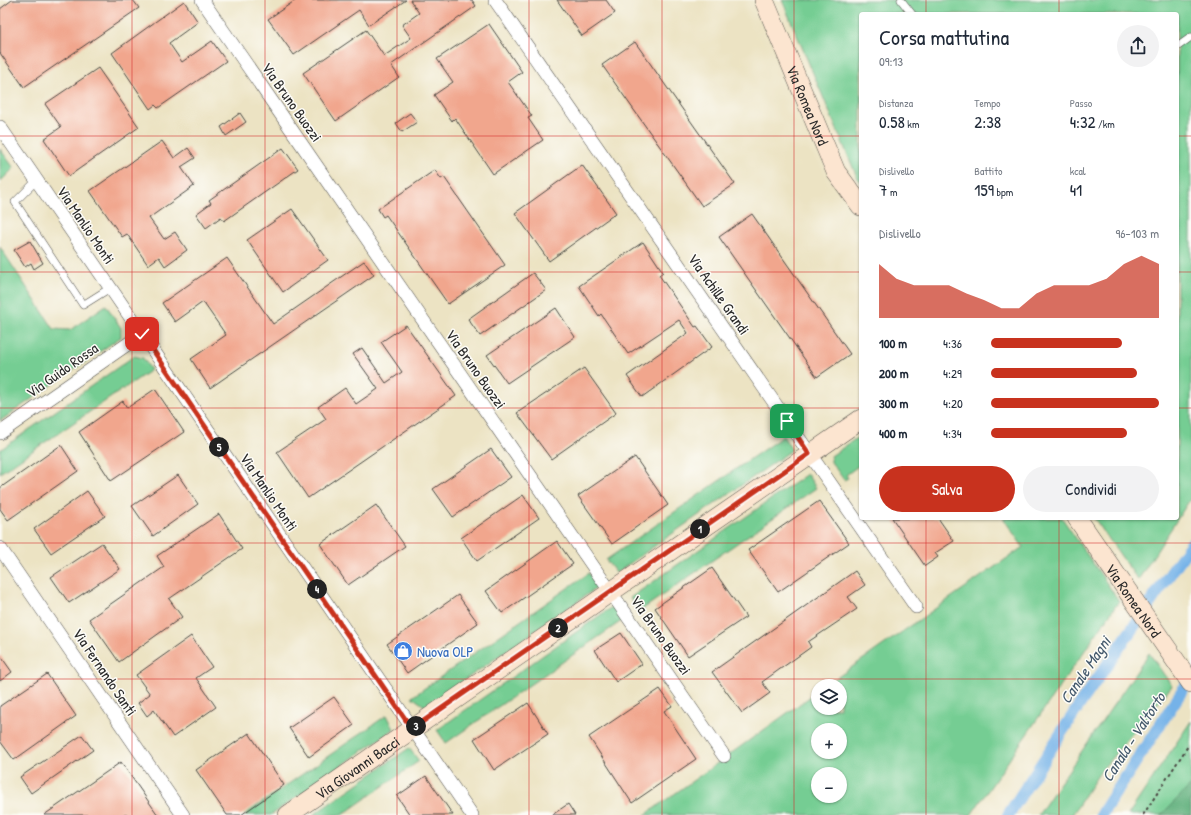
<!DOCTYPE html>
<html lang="it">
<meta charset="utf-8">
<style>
:root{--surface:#fff;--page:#f2f2f3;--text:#1f2937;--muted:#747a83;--accent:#c8321e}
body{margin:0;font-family:"Patrick Hand",sans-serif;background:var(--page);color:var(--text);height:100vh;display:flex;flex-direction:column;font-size:15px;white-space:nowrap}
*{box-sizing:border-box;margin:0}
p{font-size:13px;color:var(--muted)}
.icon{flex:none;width:22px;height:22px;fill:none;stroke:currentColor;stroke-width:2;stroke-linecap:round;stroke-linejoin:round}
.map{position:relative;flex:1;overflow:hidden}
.drawer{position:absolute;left:859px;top:12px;width:320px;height:508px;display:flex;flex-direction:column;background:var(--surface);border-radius:4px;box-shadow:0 1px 3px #0004}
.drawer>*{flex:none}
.buttons{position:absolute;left:811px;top:679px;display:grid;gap:8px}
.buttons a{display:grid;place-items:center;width:36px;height:36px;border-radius:50%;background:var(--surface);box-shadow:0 1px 3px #0004;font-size:20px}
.pin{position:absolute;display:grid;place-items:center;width:34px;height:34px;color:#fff;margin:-17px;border-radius:8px;box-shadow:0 2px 6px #0006}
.km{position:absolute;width:20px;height:20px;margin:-10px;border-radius:50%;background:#222;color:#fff;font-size:11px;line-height:20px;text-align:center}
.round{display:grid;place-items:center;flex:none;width:42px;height:42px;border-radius:21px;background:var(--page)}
.overview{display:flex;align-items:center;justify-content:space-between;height:68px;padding:0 20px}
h1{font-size:22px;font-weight:600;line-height:30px}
.metrics{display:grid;grid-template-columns:repeat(3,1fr);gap:6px;height:68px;padding:4px 20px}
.metrics div{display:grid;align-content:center}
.metrics b{font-size:17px;font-weight:600}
.metrics small{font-size:11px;font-weight:400}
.metrics p{font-size:11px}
.chart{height:112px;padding:8px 20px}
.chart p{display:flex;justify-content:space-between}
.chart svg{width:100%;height:72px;margin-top:4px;fill:var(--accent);opacity:.7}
.button{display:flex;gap:8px;margin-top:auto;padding:8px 20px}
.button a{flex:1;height:46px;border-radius:24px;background:var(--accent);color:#fff;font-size:16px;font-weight:600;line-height:46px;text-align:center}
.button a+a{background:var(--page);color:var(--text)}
ul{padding:0 20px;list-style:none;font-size:13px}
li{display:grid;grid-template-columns:64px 48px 1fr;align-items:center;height:30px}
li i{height:10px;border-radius:5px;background:var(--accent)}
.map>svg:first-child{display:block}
.green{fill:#75cd93;stroke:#507c5f;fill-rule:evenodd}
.forest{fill:#60b07d;stroke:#466e54}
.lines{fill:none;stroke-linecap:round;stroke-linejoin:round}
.canal{stroke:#75b2e8;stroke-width:12}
.building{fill:#f1a68d}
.service-casing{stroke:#484742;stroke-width:8}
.minor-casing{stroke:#484742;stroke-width:14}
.secondary-casing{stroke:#484742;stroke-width:20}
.path{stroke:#484742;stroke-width:2;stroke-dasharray:3 3;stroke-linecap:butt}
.service{stroke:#fff;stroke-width:7}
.minor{stroke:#fff;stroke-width:13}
.secondary{stroke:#fce5d0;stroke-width:19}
.route-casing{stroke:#fff;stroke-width:8}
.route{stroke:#c8321e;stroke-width:5}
.grid{fill:none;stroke:#d62828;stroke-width:1;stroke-opacity:0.55}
.labels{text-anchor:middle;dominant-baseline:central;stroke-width:3;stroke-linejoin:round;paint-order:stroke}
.street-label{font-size:15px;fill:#2b2b2b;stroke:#fdfcf7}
.shop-label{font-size:15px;fill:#366cbe;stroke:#fdfcf7;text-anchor:start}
.water-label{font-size:16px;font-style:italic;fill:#455a6d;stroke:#fdfcf7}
</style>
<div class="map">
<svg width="1191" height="815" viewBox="0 0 1191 815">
<rect width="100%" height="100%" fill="#fdfcf7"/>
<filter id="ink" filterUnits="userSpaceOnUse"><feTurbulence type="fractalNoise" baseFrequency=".025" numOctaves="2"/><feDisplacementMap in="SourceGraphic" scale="8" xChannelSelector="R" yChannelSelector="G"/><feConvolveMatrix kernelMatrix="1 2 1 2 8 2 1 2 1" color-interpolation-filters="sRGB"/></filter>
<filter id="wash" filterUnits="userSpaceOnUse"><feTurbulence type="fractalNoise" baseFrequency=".012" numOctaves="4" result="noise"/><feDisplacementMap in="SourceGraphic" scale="16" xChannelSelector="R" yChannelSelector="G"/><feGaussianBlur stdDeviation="0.9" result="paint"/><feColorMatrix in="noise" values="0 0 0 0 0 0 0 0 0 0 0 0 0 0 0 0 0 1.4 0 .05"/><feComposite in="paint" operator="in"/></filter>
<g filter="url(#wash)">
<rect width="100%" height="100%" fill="#ece3c3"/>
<!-- green -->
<g class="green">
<path d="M 782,0 L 1191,0 L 1191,498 L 1138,580 L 1094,518 L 1177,518 L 1177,14 L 861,14 L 861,183 L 857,177 Z"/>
<path d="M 0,149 L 14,168 L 0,182 Z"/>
<path d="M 0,247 L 54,329 L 70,330 L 106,305 L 121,328 L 121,337 L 0,421 Z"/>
<path d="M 134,356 L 143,358 L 151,370 L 0,473 L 0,450 Z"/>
<path d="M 861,435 L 861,464 L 846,475 L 848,478 L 844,480 L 831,462 L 831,456 Z"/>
<path d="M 783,436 L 792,450 L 616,573 L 606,560 Z"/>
<path d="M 807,474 L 816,488 L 640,611 L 630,598 Z"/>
<path d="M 1003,518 L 1062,518 L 1119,601 L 971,815 L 645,815 L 818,691 L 818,708 L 840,708 L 840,686 L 825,686 L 1023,547 ZM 818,730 L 840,730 L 840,752 L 818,752 ZM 818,774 L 840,774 L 840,796 L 818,796 Z"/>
<path d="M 589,573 L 598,587 L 426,707 L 412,697 Z"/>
<path d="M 613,606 L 623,620 L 446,743 L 437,730 Z"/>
<path d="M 1149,653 L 1172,686 L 1100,772 L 1072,815 L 1038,815 Z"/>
<path d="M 387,715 L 394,729 L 271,815 L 244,815 Z"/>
<path d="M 1191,721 L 1191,785 L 1161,815 L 1128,815 Z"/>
<path d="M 409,748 L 419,761 L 342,815 L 313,815 Z"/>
</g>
<!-- forest -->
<path class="forest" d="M 1191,785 L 1191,815 L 1161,815 Z"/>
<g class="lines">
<!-- canal -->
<g class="canal">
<path d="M 1008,815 L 1082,701 L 1191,544"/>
<path d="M 1101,815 L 1191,677"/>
</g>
</g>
<g id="blocks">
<!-- building -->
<g class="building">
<path d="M 12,0 L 133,0 L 139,8 L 24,87 L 0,53 L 0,9 Z"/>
<path d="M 296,0 L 406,0 L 369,25 L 359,10 L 294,55 L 268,19 Z"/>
<path d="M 410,0 L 472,0 L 476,6 L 391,65 L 399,77 L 336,121 L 303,73 L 366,30 L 384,56 L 411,38 L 402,25 L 419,13 Z"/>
<path d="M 557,0 L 606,0 L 615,13 L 582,36 Z"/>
<path d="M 184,1 L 198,22 L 169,43 L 182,62 L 212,41 L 226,61 L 158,108 L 155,105 L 150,109 L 112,53 Z"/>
<path d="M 489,24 L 522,72 L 508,82 L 532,116 L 528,118 L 543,140 L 493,174 L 455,118 L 452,121 L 434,95 L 453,82 L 437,59 Z"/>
<path d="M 635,42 L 735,184 L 702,206 L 602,65 Z"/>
<path d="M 98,68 L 139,127 L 69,176 L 44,139 L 61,127 L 45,104 Z"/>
<path d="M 240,113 L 246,122 L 226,136 L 221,127 Z"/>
<path d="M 410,113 L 417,122 L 402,132 L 396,123 Z"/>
<path d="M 162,141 L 174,158 L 188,148 L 195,158 L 181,167 L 194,186 L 149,218 L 164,239 L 175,232 L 187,250 L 165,266 L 159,257 L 148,265 L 127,234 L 122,237 L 90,191 Z"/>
<path d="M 283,148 L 298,169 L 224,221 L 221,217 L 206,228 L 196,214 L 211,203 L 209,200 Z"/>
<path d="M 582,165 L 616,213 L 549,261 L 515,213 Z"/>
<path d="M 435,170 L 441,179 L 444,177 L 505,265 L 448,304 L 386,215 L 383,217 L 378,209 Z"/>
<path d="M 292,209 L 328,260 L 283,292 L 247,240 Z"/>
<path d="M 752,214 L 850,354 L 817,377 L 719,237 Z"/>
<path d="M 30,241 L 43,263 L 34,269 L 31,263 L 25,267 L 14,250 Z"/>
<path d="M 643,242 L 663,272 L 659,275 L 695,327 L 697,326 L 712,347 L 642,397 L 627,376 L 688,333 L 679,320 L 628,354 L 601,314 L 599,316 L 579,286 Z"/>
<path d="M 227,258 L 273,324 L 364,261 L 374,275 L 210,388 L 191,359 L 226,335 L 203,302 L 175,322 L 162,303 Z"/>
<path d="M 533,273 L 546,290 L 480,336 L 468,319 Z"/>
<path d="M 556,308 L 575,337 L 507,383 L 487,355 Z"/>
<path d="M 406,325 L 456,396 L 308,498 L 277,452 L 326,419 L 318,407 L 345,388 L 356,404 L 378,389 L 353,354 L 362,348 L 386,383 L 402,372 L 381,342 Z"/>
<path d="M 584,368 L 616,413 L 551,459 L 517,413 Z"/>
<path d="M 155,389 L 184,432 L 111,481 L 79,432 L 123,401 L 127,408 Z"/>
<path d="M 61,445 L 78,471 L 8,520 L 0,509 L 0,488 Z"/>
<path d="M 491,449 L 511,477 L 453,517 L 433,489 Z"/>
<path d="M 635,457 L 668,505 L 612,544 L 578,496 Z"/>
<path d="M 178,475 L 198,504 L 153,536 L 132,506 Z"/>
<path d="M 87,491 L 105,516 L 51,553 L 34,529 Z"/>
<path d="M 523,495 L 539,518 L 477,561 L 461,538 Z"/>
<path d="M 819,501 L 849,543 L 778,592 L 748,550 Z"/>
<path d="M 376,505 L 405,546 L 348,585 L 320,544 Z"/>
<path d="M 219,514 L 242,549 L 169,599 L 182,617 L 119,662 L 89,619 L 164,567 L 157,556 Z"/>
<path d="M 892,518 L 938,518 L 954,541 L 935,553 L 938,557 L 925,566 Z"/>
<path d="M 557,541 L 573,564 L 502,613 L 486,591 Z"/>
<path d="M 102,543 L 120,569 L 69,603 L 51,577 Z"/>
<path d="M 712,568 L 746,617 L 688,656 L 655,608 Z"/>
<path d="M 855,571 L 865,585 L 848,597 L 857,609 L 808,642 L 811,647 L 762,682 L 770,693 L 742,713 L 712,672 Z"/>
<path d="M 458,595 L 478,623 L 407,673 L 387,644 Z"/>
<path d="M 621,633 L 642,664 L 616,682 L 595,650 Z"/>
<path d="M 191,636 L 212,667 L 196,678 L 216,707 L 173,737 L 154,710 L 147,716 L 138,703 L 150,694 L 136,675 Z"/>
<path d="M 0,655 L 12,672 L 0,681 Z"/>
<path d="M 47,674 L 76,716 L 14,760 L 0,741 L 0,706 Z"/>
<path d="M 660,689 L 672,706 L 664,711 L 696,759 L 632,803 L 589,737 Z"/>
<path d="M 334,697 L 354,725 L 309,757 L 289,728 Z"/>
<path d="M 528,703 L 548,734 L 494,770 L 474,739 Z"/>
<path d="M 249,733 L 284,785 L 241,815 L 227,815 L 196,770 Z"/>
<path d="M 82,735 L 93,750 L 31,793 L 20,777 Z"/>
<path d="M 121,762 L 158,815 L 44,815 Z"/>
<path d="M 426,776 L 453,815 L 410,815 L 397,796 Z"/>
<path d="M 568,804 L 575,815 L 552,815 Z"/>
</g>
</g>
</g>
<g filter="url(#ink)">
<use href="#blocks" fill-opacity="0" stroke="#484742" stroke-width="1"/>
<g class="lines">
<!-- service casing -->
<g class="service-casing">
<g id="service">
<path d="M 901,0 L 912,14"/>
<path d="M 1177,47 L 1191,37"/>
<path d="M 37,180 L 15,202 L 83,305 L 110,288"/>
</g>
</g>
<!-- minor casing -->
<g class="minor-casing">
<g id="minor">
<path d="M 202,0 L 724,756"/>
<path d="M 495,0 L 916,607"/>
<path d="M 0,127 L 472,815"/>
<path d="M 0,433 L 142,334"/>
<path d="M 0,548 L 183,815"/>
</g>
</g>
<!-- secondary casing -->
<g class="secondary-casing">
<g id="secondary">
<path id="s1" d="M 764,0 L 836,172 L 861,206"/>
<path id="s2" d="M 1077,518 L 1191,683"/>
<path id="s3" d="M 288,815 L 861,419"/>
</g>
</g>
<!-- path -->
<path class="path" d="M 1143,815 L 1188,746"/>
<!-- service -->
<use href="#service" class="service"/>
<!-- minor -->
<use href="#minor" class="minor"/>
<!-- secondary -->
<use href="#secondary" class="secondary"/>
</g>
</g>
<g class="lines" filter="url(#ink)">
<!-- route casing -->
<g class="route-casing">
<path id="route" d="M 142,334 L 412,729 L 809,454 L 787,421"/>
</g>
<!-- route -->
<use href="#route" class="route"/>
</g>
<!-- grid -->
<path class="grid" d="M 132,0 L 132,815M 265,0 L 265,815M 397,0 L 397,815M 529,0 L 529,815M 662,0 L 662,815M 794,0 L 794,815M 926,0 L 926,14M 1059,0 L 1059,14M 0,136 L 861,136M 1177,136 L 1191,136M 0,272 L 861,272M 1177,272 L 1191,272M 0,408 L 861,408M 1177,408 L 1191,408M 926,518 L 926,815M 1059,518 L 1059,815M 0,543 L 1191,543M 0,679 L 1191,679"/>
<!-- icons -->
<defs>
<g id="shop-disc" transform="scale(1)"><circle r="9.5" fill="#3f7fe0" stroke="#fdfcf7"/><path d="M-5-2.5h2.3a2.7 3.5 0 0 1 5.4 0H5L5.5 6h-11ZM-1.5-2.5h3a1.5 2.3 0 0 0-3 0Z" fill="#fff"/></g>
</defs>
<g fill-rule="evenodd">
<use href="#shop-disc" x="403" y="651"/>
</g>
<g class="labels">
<!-- street labels -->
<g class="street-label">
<text transform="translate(292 102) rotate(55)">Via Bruno Buozzi</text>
<text stroke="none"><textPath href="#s1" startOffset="114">Via Romea Nord</textPath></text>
<text transform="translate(86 225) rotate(56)">Via Manlio Monti</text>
<text transform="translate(719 294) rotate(55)">Via Achille Grandi</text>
<text transform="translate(476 369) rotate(55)">Via Bruno Buozzi</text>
<text transform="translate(62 370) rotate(-35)">Via Guido Rossa</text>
<text transform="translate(269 492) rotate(56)">Via Manlio Monti</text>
<text stroke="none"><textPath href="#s2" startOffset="100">Via Romea Nord</textPath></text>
<text transform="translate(661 635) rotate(55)">Via Bruno Buozzi</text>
<text transform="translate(105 672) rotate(56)">Via Fernando Santi</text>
<text stroke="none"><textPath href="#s3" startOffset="84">Via Giovanni Bacci</textPath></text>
</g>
<!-- shop labels -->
<g class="shop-label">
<text x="417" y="651">Nuova OLP</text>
</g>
<!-- water labels -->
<g class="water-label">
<text transform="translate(1085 670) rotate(-56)">Canale Magni</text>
<text transform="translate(1133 737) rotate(-57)">Canala - Valtorto</text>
</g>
</g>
</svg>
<div class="buttons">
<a><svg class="icon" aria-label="layers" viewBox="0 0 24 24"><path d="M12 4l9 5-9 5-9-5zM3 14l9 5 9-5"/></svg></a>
<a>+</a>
<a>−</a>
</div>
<div class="pin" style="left:787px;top:421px;background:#1e9e55"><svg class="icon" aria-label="arrive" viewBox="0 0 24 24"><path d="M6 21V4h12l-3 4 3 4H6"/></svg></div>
<div class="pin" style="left:142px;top:334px;background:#d93025"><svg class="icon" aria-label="check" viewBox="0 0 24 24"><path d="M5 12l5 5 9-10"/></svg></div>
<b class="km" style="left:700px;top:529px">1</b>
<b class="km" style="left:558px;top:628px">2</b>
<b class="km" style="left:416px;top:726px">3</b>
<b class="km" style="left:317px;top:589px">4</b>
<b class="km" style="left:219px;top:447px">5</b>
<section class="drawer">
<div class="overview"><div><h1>Corsa mattutina</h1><p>09:13</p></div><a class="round"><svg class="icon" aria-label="share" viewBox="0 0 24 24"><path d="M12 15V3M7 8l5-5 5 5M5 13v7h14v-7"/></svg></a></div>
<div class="metrics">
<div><p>Distanza</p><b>0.58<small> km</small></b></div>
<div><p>Tempo</p><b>2:38</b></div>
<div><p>Passo</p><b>4:32<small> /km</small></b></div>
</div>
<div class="metrics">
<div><p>Dislivello</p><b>7<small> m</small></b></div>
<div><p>Battito</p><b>159<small> bpm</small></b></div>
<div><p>kcal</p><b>41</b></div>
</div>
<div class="chart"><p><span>Dislivello</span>96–103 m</p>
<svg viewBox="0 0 160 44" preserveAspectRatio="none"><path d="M0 44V11L10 20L20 24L30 24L40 24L50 29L60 33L70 38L80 38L90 29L100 24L110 24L120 24L130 20L140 11L150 6L160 11V44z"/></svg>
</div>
<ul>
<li><b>100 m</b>4:36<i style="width:78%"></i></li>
<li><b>200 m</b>4:29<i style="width:87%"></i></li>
<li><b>300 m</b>4:20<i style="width:100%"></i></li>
<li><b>400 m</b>4:34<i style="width:81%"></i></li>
</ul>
<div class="button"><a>Salva</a><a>Condividi</a></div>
</section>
</div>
